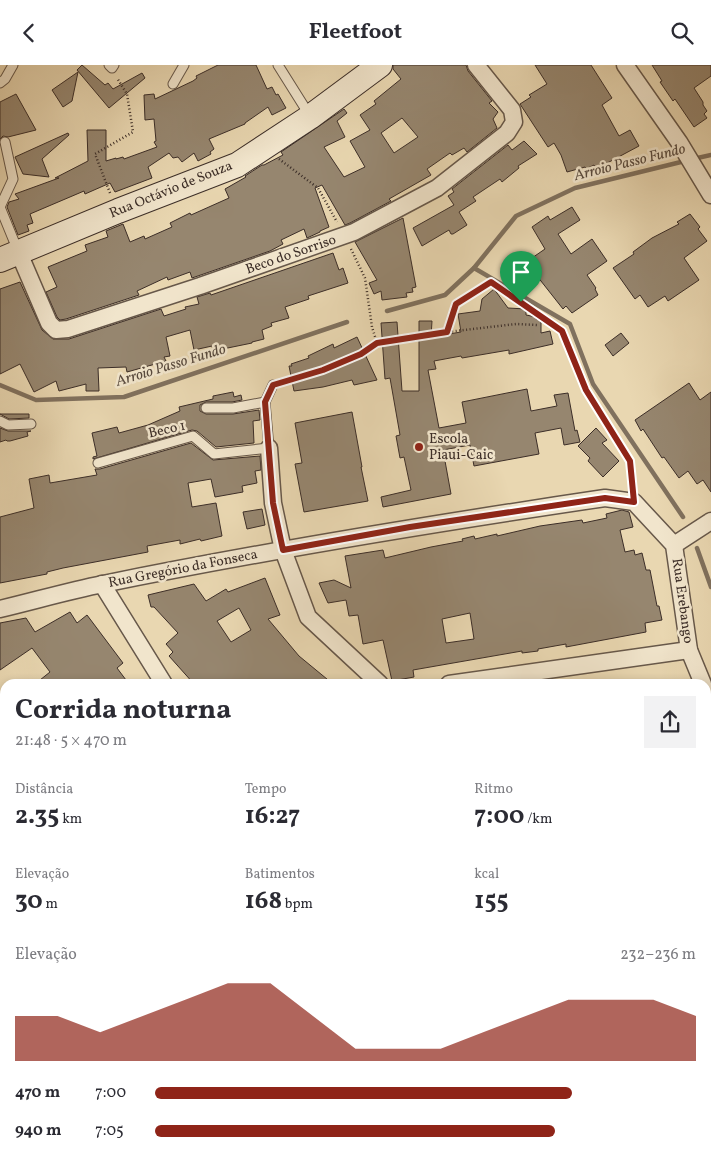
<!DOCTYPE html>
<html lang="pt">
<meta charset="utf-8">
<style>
:root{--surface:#fff;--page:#f2f2f3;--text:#2b2b33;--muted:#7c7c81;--accent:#8f2418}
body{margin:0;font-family:Vollkorn,serif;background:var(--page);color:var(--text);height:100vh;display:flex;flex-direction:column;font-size:19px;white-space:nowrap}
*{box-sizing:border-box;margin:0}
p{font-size:16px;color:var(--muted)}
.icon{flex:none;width:28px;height:28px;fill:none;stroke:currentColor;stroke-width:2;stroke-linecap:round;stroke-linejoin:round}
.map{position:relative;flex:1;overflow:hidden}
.panel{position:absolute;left:0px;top:614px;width:711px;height:481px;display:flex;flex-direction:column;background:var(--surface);border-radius:15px 15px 0 0;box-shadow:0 2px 8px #0003}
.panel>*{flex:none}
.pin{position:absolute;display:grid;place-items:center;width:42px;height:42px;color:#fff;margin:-51px -21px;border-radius:50% 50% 50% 0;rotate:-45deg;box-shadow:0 0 5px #0007}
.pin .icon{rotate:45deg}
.round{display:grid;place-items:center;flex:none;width:52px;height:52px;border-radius:0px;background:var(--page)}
.summary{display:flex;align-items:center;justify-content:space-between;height:85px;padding:0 15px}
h1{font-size:28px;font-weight:700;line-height:38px}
.stats{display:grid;grid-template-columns:repeat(3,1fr);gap:8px;height:85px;padding:5px 15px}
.stats div{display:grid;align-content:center}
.stats b{font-size:25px;font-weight:700}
.stats small{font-size:14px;font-weight:400}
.stats p{font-size:14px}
.chart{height:140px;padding:10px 15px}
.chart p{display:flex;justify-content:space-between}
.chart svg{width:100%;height:90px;margin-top:5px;fill:var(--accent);opacity:.7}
ul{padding:0 15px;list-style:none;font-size:16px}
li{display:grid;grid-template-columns:80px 60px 1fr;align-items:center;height:38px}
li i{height:12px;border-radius:6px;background:var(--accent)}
header{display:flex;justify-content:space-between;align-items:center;height:65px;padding:0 15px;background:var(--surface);font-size:22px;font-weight:700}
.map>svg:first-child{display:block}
.green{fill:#ccba9a;stroke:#847461}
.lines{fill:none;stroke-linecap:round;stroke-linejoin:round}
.stream{stroke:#80715e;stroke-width:4.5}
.building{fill:#96866f;stroke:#3c2e28;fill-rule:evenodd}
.lane-casing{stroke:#67584a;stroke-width:11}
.street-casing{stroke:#67584a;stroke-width:19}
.secondary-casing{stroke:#3c2e28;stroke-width:26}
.path{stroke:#3c2e28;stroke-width:2.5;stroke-dasharray:1 2.5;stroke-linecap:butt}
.lane{stroke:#f1e5cc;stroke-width:9}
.street{stroke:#f1e5cc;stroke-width:16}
.secondary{stroke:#f1e5cc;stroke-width:24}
.route-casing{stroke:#fff;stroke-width:10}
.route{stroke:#8f2418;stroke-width:6}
.poi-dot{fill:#8f2418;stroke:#f1e5cc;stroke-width:2}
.labels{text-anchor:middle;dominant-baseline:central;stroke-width:5;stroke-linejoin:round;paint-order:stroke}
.street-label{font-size:14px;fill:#3c2e28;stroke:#f1e5cc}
.poi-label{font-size:14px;fill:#3c2e28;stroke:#f1e5cc;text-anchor:start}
.water-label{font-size:15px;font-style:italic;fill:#584a3e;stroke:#f1e5cc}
</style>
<header><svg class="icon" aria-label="back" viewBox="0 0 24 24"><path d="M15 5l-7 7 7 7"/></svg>Fleetfoot<svg class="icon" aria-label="search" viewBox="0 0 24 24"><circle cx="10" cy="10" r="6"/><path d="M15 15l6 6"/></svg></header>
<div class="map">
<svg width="711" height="1094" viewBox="0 0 711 1094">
<rect width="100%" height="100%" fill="#e9d7b1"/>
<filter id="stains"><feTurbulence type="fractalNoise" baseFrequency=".004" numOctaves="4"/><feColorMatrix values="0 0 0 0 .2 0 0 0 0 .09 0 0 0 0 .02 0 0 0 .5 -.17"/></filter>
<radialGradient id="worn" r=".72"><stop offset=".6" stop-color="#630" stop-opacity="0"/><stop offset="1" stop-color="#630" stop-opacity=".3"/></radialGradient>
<!-- green -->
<path class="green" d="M 0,747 L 5,754 L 5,1090 L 192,1090 L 188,1094 L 0,1094 Z"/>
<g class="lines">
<!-- stream -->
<g class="stream">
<path d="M 693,94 L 711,90"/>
<path d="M 474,203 L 570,259 L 593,319 L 683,452"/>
<path d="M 387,246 L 445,230 L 474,203 L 516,151 L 575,123 L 685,96"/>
<path d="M 0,320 L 36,335 L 124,332 L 347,257"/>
<path d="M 697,483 L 711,522"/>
</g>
</g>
<!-- building -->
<g class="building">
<path d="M 82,0 L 105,20 L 108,18 L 113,24 L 142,8 L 145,13 L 109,43 L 77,5 Z"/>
<path d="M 218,0 L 256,0 L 267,24 L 272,22 L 276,30 L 278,29 L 286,43 L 272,50 L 268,42 L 245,58 L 245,59 L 209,74 L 214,84 L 210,87 L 211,89 L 198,96 L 194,88 L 182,97 L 178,92 L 173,93 L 169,88 L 148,102 L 152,113 L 115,127 L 110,118 L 85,129 L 84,126 L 30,149 L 33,158 L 27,160 L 29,166 L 18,170 L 7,142 L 9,137 L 19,134 L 15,129 L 59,113 L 55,113 L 88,96 L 87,65 L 106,65 L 106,96 L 116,93 L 116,94 L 123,92 L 124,94 L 157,82 L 154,77 L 156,76 L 154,54 L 145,55 L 144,30 L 154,29 L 155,34 L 193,16 L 197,13 L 196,11 Z"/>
<path d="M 393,0 L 466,0 L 468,6 L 492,36 L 489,38 L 498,47 L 493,54 L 497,63 L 467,87 L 464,83 L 452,90 L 450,88 L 427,104 L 431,110 L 389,134 L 391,136 L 350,158 L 345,160 L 322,120 L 315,123 L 329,162 L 320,166 L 320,167 L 307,173 L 304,164 L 281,175 L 283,179 L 270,186 L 192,213 L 190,207 L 168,215 L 167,212 L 137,226 L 139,230 L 66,254 L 60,255 L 57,252 L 46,227 L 57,222 L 48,202 L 87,186 L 85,180 L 108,172 L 106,166 L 123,159 L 130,177 L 144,171 L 145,174 L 172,162 L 170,158 L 190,148 L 191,150 L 229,133 L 225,124 L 246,112 L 245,111 L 262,100 L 264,100 L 283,90 L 281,87 L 344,44 L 347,48 L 337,56 L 345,72 L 324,82 L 344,112 L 365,102 L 350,76 L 370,65 L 360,50 L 376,39 L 374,36 L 401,14 L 393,4 ZM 402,53 L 418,72 L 394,88 L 381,68 Z"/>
<path d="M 535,0 L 591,0 L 612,33 L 602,40 L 619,71 L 630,65 L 639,81 L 596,104 L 594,100 L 586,104 L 585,102 L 567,107 L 561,90 L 554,78 L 548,82 L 520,39 L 531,32 L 529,30 L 547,19 Z"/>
<path d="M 652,0 L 711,0 L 711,11 L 694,23 L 703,37 L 703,40 L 707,46 L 704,49 L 707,53 L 694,62 L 675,34 L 673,36 L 660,17 L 662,16 Z"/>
<path d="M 78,7 L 72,36 L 63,42 L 52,25 Z"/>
<path d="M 16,29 L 36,65 L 8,72 L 3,71 L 0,74 L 0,37 Z"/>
<path d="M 68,68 L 69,70 L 42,94 L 49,112 L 23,109 L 15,92 Z"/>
<path d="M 524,76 L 537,89 L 518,101 L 519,103 L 502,117 L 500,114 L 473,132 L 476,136 L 459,147 L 467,160 L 453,169 L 451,169 L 449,165 L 422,181 L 413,163 L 454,140 L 448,131 L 454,127 L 452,124 L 508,80 L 512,85 Z"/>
<path d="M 572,142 L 580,155 L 558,169 L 571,189 L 592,174 L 607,196 L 587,210 L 596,223 L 595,224 L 598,230 L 572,248 L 566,241 L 563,244 L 537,211 L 529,195 L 545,184 L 532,162 L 548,151 L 550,155 Z"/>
<path d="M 690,149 L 700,162 L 698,164 L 707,176 L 684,193 L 699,215 L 668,236 L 665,231 L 648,242 L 640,230 L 635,234 L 613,203 L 634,189 L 633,187 L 652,173 L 679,159 L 677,157 Z"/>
<path d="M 403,153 L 416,222 L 412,223 L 413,227 L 406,228 L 407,232 L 382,235 L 381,226 L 374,229 L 369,218 L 377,215 L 355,177 Z"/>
<path d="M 333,188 L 339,205 L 343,203 L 348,218 L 308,231 L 309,234 L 285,242 L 289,253 L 271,258 L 272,261 L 262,265 L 264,274 L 252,277 L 252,278 L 213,286 L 212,281 L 194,285 L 190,265 L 166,272 L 170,291 L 164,292 L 166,296 L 127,307 L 126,302 L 98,303 L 99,326 L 86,326 L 86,319 L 59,326 L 56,316 L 34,327 L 20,299 L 0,309 L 0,224 L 20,217 L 42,265 L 53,274 L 69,274 L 161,244 L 164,251 L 186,244 L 185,242 L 199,239 L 197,232 L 210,228 L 211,230 Z"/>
<path d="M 494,224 L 508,243 L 526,244 L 526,250 L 536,252 L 536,254 L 541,254 L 541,268 L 550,266 L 553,279 L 509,289 L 509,285 L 462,293 L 461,291 L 434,296 L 436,304 L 428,305 L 439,363 L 466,358 L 462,337 L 527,324 L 531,346 L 557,341 L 554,330 L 568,328 L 575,366 L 577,365 L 580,377 L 564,380 L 561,363 L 535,368 L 539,389 L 474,401 L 470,380 L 443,385 L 451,429 L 383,442 L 381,432 L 411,425 L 404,392 L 400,393 L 396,371 L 400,370 L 390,313 L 385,314 L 381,258 L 397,257 L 402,326 L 419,326 L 419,256 L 432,256 L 431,272 L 461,267 L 458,249 L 480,246 L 482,234 Z"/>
<path d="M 621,268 L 629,278 L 613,291 L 605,280 Z"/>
<path d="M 357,272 L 377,315 L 354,320 L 352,315 L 323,322 L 294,326 L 289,301 L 292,301 L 291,299 L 309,293 L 308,291 L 333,279 L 334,283 Z"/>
<path d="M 689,318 L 700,335 L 711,327 L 711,427 L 703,415 L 697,419 L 688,406 L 679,413 L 664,392 L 662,393 L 643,364 L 641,366 L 635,355 Z"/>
<path d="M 233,327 L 234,332 L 241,330 L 242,335 L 232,337 L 206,337 L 200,340 L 200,346 L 206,349 L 233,349 L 259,345 L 260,355 L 253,356 L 254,378 L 216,382 L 197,366 L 192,365 L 93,394 L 93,392 L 97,391 L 92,368 L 117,362 L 119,368 L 148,360 L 180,346 L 179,342 L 213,334 L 213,331 Z"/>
<path d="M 352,347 L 362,402 L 361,402 L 368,436 L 304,447 L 295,399 L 302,398 L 295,358 Z"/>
<path d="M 0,349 L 29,349 L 29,353 L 9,354 Z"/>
<path d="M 0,363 L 8,366 L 31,366 L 27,367 L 28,371 L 10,376 L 7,376 L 6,375 L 0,377 Z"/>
<path d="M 596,363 L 607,375 L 602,378 L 619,396 L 603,412 L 588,396 L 590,393 L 578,381 Z"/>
<path d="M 191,378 L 213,395 L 260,391 L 261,405 L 255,406 L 257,418 L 242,421 L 243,427 L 215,432 L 211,414 L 188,418 L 192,442 L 216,438 L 222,471 L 201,476 L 200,474 L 180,479 L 180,475 L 147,481 L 148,487 L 63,503 L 47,507 L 47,509 L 0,518 L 0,452 L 34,443 L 29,414 L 49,410 L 50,418 L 97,410 L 95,404 L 100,404 Z"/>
<path d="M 262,444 L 265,460 L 247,464 L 243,447 Z"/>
<path d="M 622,445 L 629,447 L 633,462 L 620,465 L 625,487 L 634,485 L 635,490 L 642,488 L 646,505 L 650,505 L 657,541 L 659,541 L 662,555 L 645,558 L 646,567 L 566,582 L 566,579 L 538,584 L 538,586 L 522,588 L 522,586 L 413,605 L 414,612 L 392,616 L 383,575 L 363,579 L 358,550 L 349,551 L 346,535 L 328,538 L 319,518 L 334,515 L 351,523 L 345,491 L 383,485 L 385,493 L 431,482 L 463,476 L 462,474 L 474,471 L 475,474 L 497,469 L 497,471 L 540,461 L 582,455 L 583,458 L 607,453 L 606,449 ZM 470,548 L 474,574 L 446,578 L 442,554 Z"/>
<path d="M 265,513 L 280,550 L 268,554 L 299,591 L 333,619 L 194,619 L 169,591 L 173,587 L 166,579 L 178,568 L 154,542 L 151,542 L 148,530 L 194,519 L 206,536 L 226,524 L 228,527 ZM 239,543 L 251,565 L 231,577 L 217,556 Z"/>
<path d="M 70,547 L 77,558 L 87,550 L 123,598 L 117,603 L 129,619 L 35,619 L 50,607 L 32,583 L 0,605 L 0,558 L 26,553 L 35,567 Z"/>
</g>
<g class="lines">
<!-- lane casing -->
<g class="lane-casing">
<g id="lane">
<path d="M 109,0 L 112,3 L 114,0"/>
<path d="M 278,0 L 310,51"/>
<path d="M 0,18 L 5,14 L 13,0"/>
<path d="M 173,19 L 184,0"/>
<path d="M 0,142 L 13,114 L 5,77"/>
<path d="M 0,142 L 18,186"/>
<path d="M 206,343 L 233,343 L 265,337"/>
<path d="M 0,356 L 8,360 L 31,359"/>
<path d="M 98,398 L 193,371 L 214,389 L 269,383 L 265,337 L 273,320"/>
</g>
</g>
<!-- street casing -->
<g class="street-casing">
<g id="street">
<path d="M 625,0 L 679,77 L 711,130"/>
<path d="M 19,188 L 49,258 L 56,265 L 68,264 L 200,221 L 354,167 L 437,123 L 507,68 L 514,57 L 512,45 L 476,0"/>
<path d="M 269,383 L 273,438 L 283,485 L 308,552 L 380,619"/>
<path d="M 674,480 L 711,456"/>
<path d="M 102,519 L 164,619"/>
<path d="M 0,544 C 34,536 68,526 103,519 C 269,485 437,458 605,433 L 634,437 L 674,480 L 689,585 L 703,619"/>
<path d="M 449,619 L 689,585"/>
<path d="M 706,626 L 711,637"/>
<path d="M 706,784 L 711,781"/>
<path d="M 706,890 L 711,893"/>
<path d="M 681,1090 L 686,1094"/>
<path d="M 209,1094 L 212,1090"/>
<path d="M 418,1094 L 422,1090"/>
</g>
</g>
<!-- secondary casing -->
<g class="secondary-casing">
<g id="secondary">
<path d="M 0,195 L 118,146 L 237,100 L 310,52 L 380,0"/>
<path d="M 0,660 L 5,668"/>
<path d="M 0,719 L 5,725"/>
<path d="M 388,1090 L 392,1094"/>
<path d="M 443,1090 L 448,1094"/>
</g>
</g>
<!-- path -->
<g class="path">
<path d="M 279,94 L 318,123 L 337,157"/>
<path d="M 110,128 L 95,89 L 133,67 L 127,29 L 117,13"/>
<path d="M 351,184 L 365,213 L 372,262 L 377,278"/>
<path d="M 447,267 L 456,239 L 491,217 L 563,266 L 586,325 L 630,396 L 632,422"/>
<path d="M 283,317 L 323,305 L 361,289 L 377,278 L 447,267 L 516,259 L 537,260"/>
</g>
<!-- lane -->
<use href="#lane" class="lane"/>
<!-- street -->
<use href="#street" class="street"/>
<!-- secondary -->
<use href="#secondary" class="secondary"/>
</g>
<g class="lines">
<!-- route casing -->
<g class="route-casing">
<path id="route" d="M 491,217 L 562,266 L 586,325 L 630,396 L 634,437 L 605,433 L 410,462 L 283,485 L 273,438 L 265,337 L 273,320 L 323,305 L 361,289 L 377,278 L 447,267 L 456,239 Z"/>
</g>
<!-- route -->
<use href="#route" class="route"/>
</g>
<!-- markers -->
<circle class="poi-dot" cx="419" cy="382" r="5"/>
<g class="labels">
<!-- street labels -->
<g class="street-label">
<text transform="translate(171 125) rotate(-22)">Rua Octávio de Souza</text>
<text transform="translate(291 190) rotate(-19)">Beco do Sorriso</text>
<text transform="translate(167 365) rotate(-13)">Beco 1</text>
<text transform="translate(183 504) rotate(-11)">Rua Gregório da Fonseca</text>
<text transform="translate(682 536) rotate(82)">Rua Erebango</text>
</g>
<!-- poi labels -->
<g class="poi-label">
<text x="429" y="374">Escola<tspan x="429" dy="16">Piaui-Caic</tspan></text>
</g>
<!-- water labels -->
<g class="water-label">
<text transform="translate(630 98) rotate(-14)">Arroio Passo Fundo</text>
<text transform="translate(171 301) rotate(-17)">Arroio Passo Fundo</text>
</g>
</g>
<rect width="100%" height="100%" filter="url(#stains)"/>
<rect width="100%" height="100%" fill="url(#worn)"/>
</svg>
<div class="pin" style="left:521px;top:237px;background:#1e9e55"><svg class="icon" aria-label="arrive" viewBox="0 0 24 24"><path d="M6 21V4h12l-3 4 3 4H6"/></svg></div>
<section class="panel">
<div class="summary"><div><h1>Corrida noturna</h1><p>21:48 · 5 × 470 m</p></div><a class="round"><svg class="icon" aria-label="share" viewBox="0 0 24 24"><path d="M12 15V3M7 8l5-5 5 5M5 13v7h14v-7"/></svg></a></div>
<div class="stats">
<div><p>Distância</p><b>2.35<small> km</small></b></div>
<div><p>Tempo</p><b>16:27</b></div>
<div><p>Ritmo</p><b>7:00<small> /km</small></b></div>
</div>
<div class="stats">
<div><p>Elevação</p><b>30<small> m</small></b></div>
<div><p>Batimentos</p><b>168<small> bpm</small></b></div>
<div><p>kcal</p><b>155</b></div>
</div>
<div class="chart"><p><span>Elevação</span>232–236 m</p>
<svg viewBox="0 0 160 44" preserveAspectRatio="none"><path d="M0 44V22L10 22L20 30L30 22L40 14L50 6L60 6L70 22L80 38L90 38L100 38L110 30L120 22L130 14L140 14L150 14L160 22V44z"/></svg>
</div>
<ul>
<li><b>470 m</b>7:00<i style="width:77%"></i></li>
<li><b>940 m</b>7:05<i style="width:74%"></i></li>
</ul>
</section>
</div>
